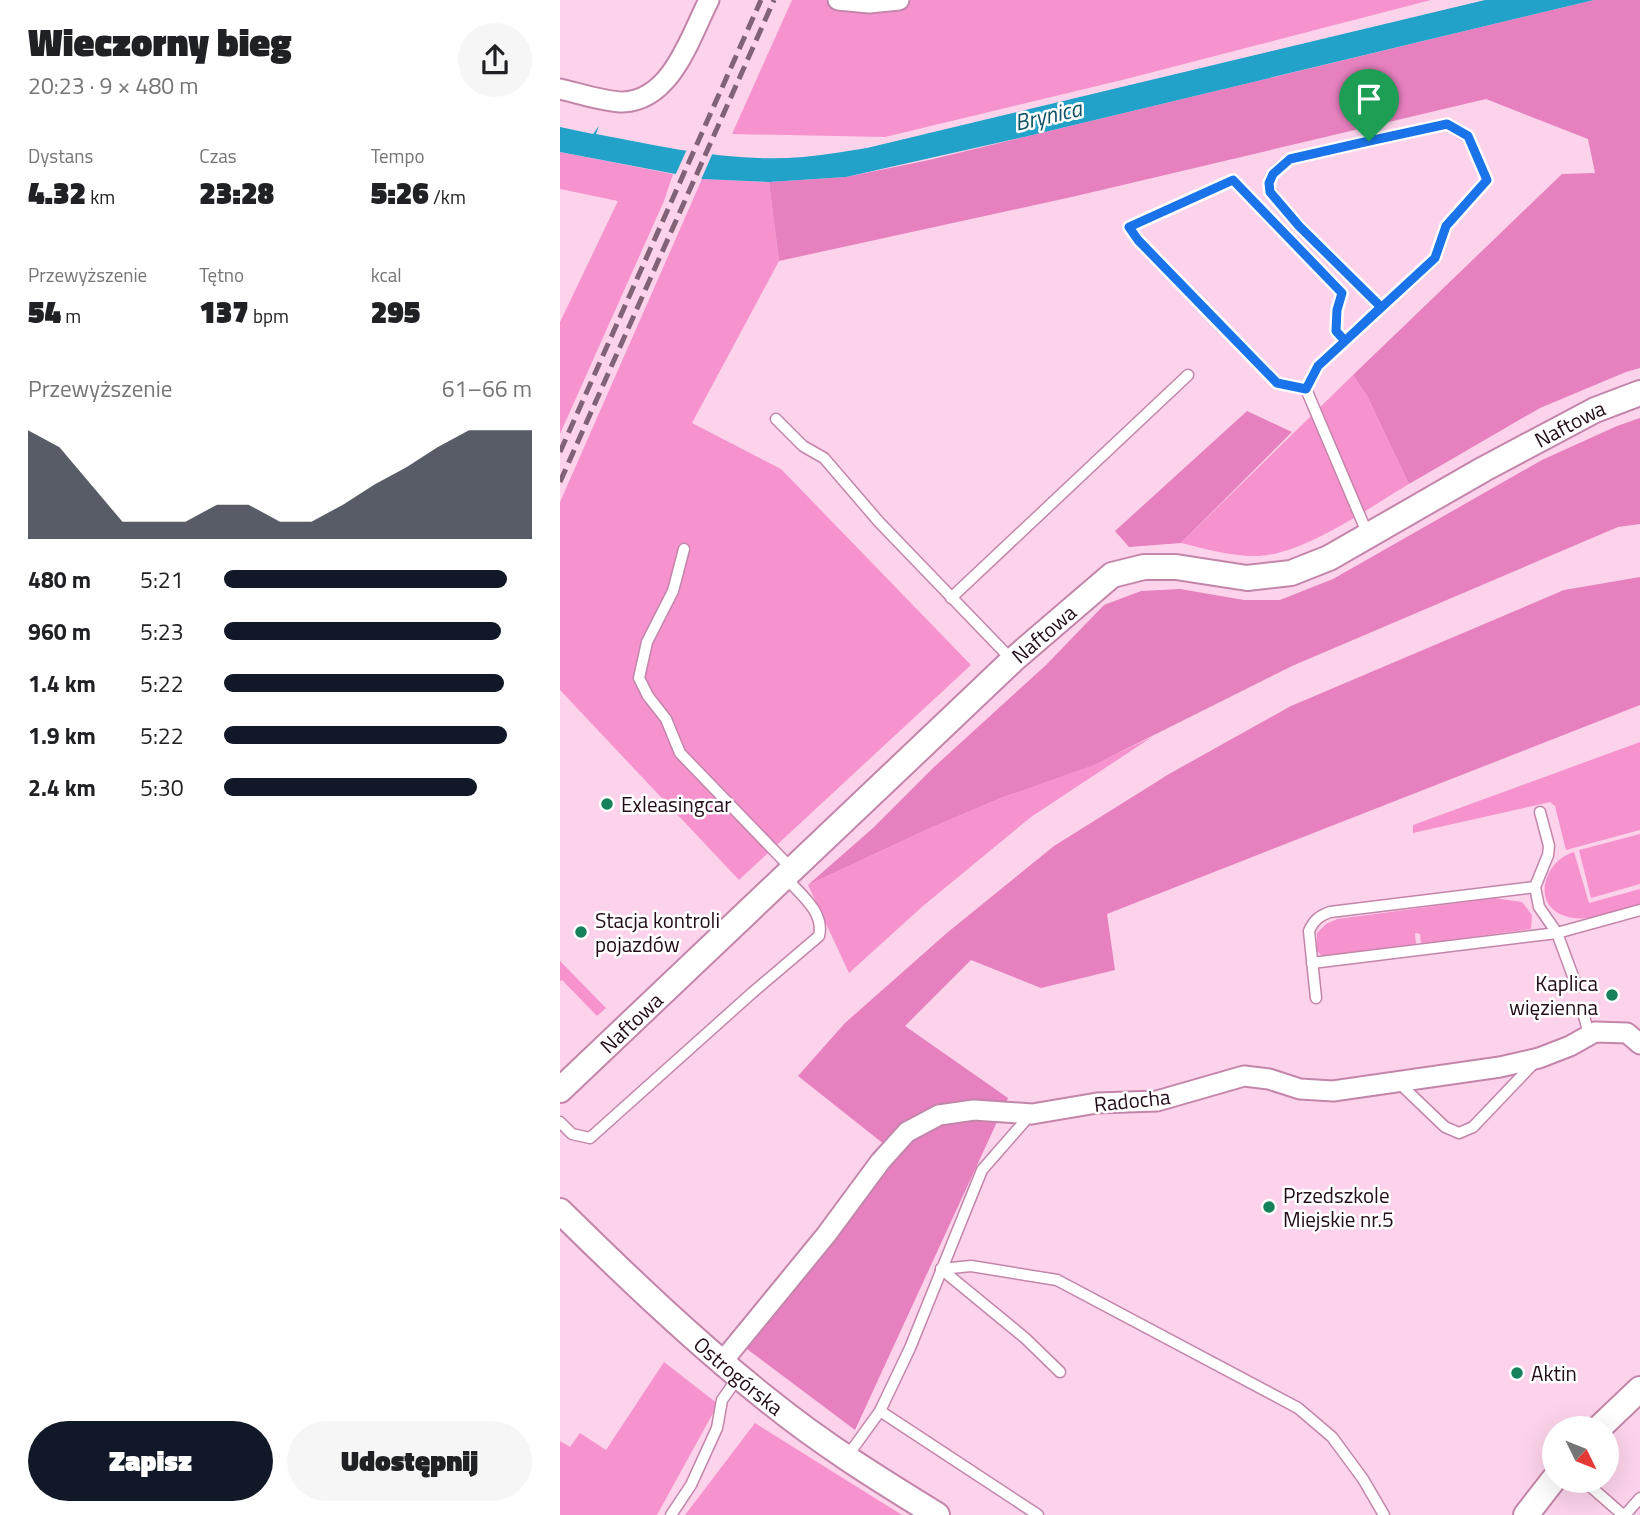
<!DOCTYPE html>
<html lang="pl">
<meta charset="utf-8">
<style>
:root{--surface:#fff;--page:#f6f6f6;--text:#202124;--muted:#757577;--accent:#111827}
body{margin:0;font-family:"Titillium Web",sans-serif;background:var(--page);color:var(--text);height:100vh;display:flex;flex-direction:column;font-size:26px;white-space:nowrap}
*{box-sizing:border-box;margin:0}
p{font-size:23px;color:var(--muted)}
.icon{flex:none;width:38px;height:38px;fill:none;stroke:currentColor;stroke-width:2;stroke-linecap:round;stroke-linejoin:round}
.map{position:relative;flex:1;overflow:hidden}
.details{display:flex;flex-direction:column;background:var(--surface);width:560px}
.details>*{flex:none}
.needle{width:46px;rotate:133deg}
.buttons{position:absolute;left:982px;top:1416px;display:grid;gap:14px}
.buttons a{display:grid;place-items:center;width:77px;height:77px;border-radius:50%;background:var(--surface);box-shadow:0 7px 28px #0002;font-size:35px}
.pin{position:absolute;display:grid;place-items:center;width:60px;height:60px;color:#fff;margin:-72px -30px;border-radius:50% 50% 50% 0;rotate:-45deg;box-shadow:0 0 7px #0007}
.pin .icon{rotate:45deg}
.round{display:grid;place-items:center;flex:none;width:74px;height:74px;border-radius:37px;background:var(--page)}
.headline{display:flex;align-items:center;justify-content:space-between;height:119px;padding:0 28px}
h1{font-size:38px;font-weight:800;line-height:52px}
.metrics{display:grid;grid-template-columns:repeat(3,1fr);gap:10px;height:119px;padding:7px 28px}
.metrics div{display:grid;align-content:center}
.metrics b{font-size:30px;font-weight:800}
.metrics small{font-size:19px;font-weight:400}
.metrics p{font-size:19px}
.chart{height:196px;padding:14px 28px}
.chart p{display:flex;justify-content:space-between}
.chart svg{width:100%;height:126px;margin-top:7px;fill:var(--accent);opacity:.7}
.cta{display:flex;gap:14px;margin-top:auto;padding:14px 28px}
.cta a{flex:1;height:80px;border-radius:42px;background:var(--accent);color:#fff;font-size:28px;font-weight:800;line-height:80px;text-align:center}
.cta a+a{background:var(--page);color:var(--text)}
ul{padding:0 28px;list-style:none;font-size:23px}
li{display:grid;grid-template-columns:112px 84px 1fr;align-items:center;height:52px}
li i{height:18px;border-radius:9px;background:var(--accent)}
main{display:flex;flex:1;min-height:0}
.map>svg:first-child{display:block}
.green{fill:#f693cf}
.forest{fill:#e680bf}
.water{fill:#22a2c8}
.pier{fill:#fcd3ea}
.lines{fill:none;stroke-linecap:round;stroke-linejoin:round}
.service-casing{stroke:#c485aa;stroke-width:13}
.minor-casing{stroke:#c485aa;stroke-width:23}
.tertiary-casing{stroke:#c485aa;stroke-width:28}
.service{stroke:#fff;stroke-width:10}
.minor{stroke:#fff;stroke-width:19}
.tertiary{stroke:#fff;stroke-width:24}
.rail{stroke:#826375;stroke-width:5;stroke-dasharray:14 7;stroke-linecap:butt}
.route-casing{stroke:#fff;stroke-width:14}
.route{stroke:#1a73e8;stroke-width:9}
.poi-dot{fill:#17815c;stroke:#fff;stroke-width:2.5}
.labels{text-anchor:middle;dominant-baseline:central;stroke-width:5;stroke-linejoin:round;paint-order:stroke}
.street-label{font-size:21px;fill:#230c1a;stroke:#fff}
.poi-label{font-size:21px;fill:#230c1a;stroke:#fff;text-anchor:start}
.water-label{font-size:23px;font-style:italic;fill:#105266;stroke:#fff}
</style>
<main>
<section class="details">
<div class="headline"><div><h1>Wieczorny bieg</h1><p>20:23 · 9 × 480 m</p></div><a class="round"><svg class="icon" aria-label="share" viewBox="0 0 24 24"><path d="M12 15V3M7 8l5-5 5 5M5 13v7h14v-7"/></svg></a></div>
<div class="metrics">
<div><p>Dystans</p><b>4.32<small> km</small></b></div>
<div><p>Czas</p><b>23:28</b></div>
<div><p>Tempo</p><b>5:26<small> /km</small></b></div>
</div>
<div class="metrics">
<div><p>Przewyższenie</p><b>54<small> m</small></b></div>
<div><p>Tętno</p><b>137<small> bpm</small></b></div>
<div><p>kcal</p><b>295</b></div>
</div>
<div class="chart"><p><span>Przewyższenie</span>61–66 m</p>
<svg viewBox="0 0 160 44" preserveAspectRatio="none"><path d="M0 44V6L10 12L20 25L30 38L40 38L50 38L60 32L70 32L80 38L90 38L100 32L110 25L120 19L130 12L140 6L150 6L160 6V44z"/></svg>
</div>
<ul>
<li><b>480 m</b>5:21<i style="width:92%"></i></li>
<li><b>960 m</b>5:23<i style="width:90%"></i></li>
<li><b>1.4 km</b>5:22<i style="width:91%"></i></li>
<li><b>1.9 km</b>5:22<i style="width:92%"></i></li>
<li><b>2.4 km</b>5:30<i style="width:82%"></i></li>
</ul>
<div class="cta"><a>Zapisz</a><a>Udostępnij</a></div>
</section>
<div class="map">
<svg width="1080" height="1515" viewBox="0 0 1080 1515">
<rect width="100%" height="100%" fill="#fcd3ea"/>
<!-- green -->
<g class="green">
<path d="M 232,0 L 871,0 L 566,79 L 325,137 L 172,134 Z"/>
<path d="M 0,152 L 113,174 L 104,201 L 0,434 L 0,322 L 58,201 L 0,189 Z"/>
<path d="M 142,179 L 209,182 L 219,261 L 132,423 L 221,469 L 411,665 L 179,880 L 0,690 L 0,502 Z"/>
<path d="M 793,375 L 807,396 L 849,484 C 808,508 743,556 695,556 C 670,556 645,549 621,543 Z"/>
<path d="M 592,737 L 471,817 L 363,906 L 289,973 L 248,885 L 368,829 L 441,798 L 533,765 Z"/>
<path d="M 1080,742 L 1080,830 L 1006,850 L 995,806 L 990,802 L 853,833 L 853,825 Z"/>
<path d="M 1080,834 L 1080,884 L 1031,898 L 1019,850 Z"/>
<path d="M 1014,852 L 1029,903 L 1080,889 L 1080,905 C 1057,911 1028,924 1005,916 C 970,904 985,860 1014,852 Z"/>
<path d="M 934,898 L 962,902 L 972,915 L 971,929 L 861,944 L 860,934 L 855,933 L 856,945 L 766,956 L 763,957 L 757,951 L 757,933 L 766,924 L 777,919 Z"/>
<path d="M 0,961 L 46,1008 L 37,1016 L 2,980 L 0,981 Z"/>
<path d="M 104,1362 L 158,1404 L 97,1515 L 0,1515 L 0,1441 L 10,1447 L 20,1433 L 46,1450 Z"/>
<path d="M 195,1423 L 342,1515 L 125,1515 Z"/>
</g>
<!-- forest -->
<g class="forest">
<path d="M 1034,0 L 1080,0 L 1080,368 L 1066,372 L 980,408 L 849,484 L 807,396 L 793,375 L 1002,174 L 1035,173 L 1028,139 L 926,99 L 516,196 L 219,261 L 209,182 L 286,177 L 369,160 Z"/>
<path d="M 687,411 L 732,432 L 621,543 L 569,547 L 555,531 Z"/>
<path d="M 1080,418 L 1080,524 L 1058,527 L 732,666 L 534,765 L 441,798 L 368,829 L 248,885 L 313,828 L 373,768 L 486,665 L 544,605 L 581,591 L 620,589 L 684,600 L 720,600 L 773,579 L 982,460 L 1057,426 Z"/>
<path d="M 1080,577 L 1080,705 L 547,914 L 555,970 L 481,988 L 411,960 L 345,1026 L 448,1098 L 295,1430 L 187,1349 L 339,1156 L 238,1076 L 285,1023 L 388,932 L 494,846 L 609,774 L 731,706 L 1004,590 Z"/>
</g>
<!-- water -->
<path class="water" d="M 925,0 L 1034,0 L 464,137 L 286,177 L 209,182 L 142,179 L 0,152 L 0,127 L 33,134 L 39,126 L 36,134 C 104,147 174,163 243,157 C 265,155 286,151 307,148 Z"/>
<!-- pier -->
<path class="pier" d="M 128,147 L 154,150 L 140,182 L 114,178 Z"/>
<g class="lines">
<!-- service casing -->
<g class="service-casing">
<g id="service">
<path d="M 746,389 L 717,383 L 578,240 L 569,227 L 673,180 L 782,293 L 777,310 L 776,331 L 785,341"/>
<path d="M 216,419 L 243,446 L 264,458 L 319,522 L 452,660"/>
<path d="M 808,535 L 746,389 L 758,366 L 875,259 L 886,226 L 927,180 L 908,137 L 887,124 L 730,159 C 722,165 711,172 709,183 C 707,200 804,290 821,307"/>
<path d="M 124,549 L 113,591 L 87,642 L 79,678 L 88,696 L 106,719 L 120,753 L 231,868"/>
<path d="M 391,598 L 628,375"/>
<path d="M 980,812 L 989,846 L 988,855 L 975,887 L 979,907 L 997,933 L 1017,987"/>
<path d="M 752,963 L 997,933 L 1080,910"/>
<path d="M 756,998 L 749,931 C 754,920 759,916 770,912 L 975,887"/>
<path d="M 1023,1012 L 1029,1035"/>
<path d="M 839,1083 L 885,1127 L 899,1133 L 913,1127 L 975,1062"/>
<path d="M 0,1122 L 12,1134 L 30,1138 L 192,993 L 259,936 C 265,912 240,894 225,877"/>
<path d="M 381,1269 L 411,1266 L 497,1280 L 738,1408 L 772,1437 L 803,1479 L 824,1515"/>
<path d="M 381,1269 L 465,1338 L 500,1372"/>
<path d="M 320,1411 L 478,1515"/>
<path d="M 286,1458 L 320,1411 L 350,1348 L 422,1170 L 471,1114"/>
<path d="M 1023,1480 L 1063,1515"/>
<path d="M 111,1515 L 131,1485 L 157,1428 L 162,1400 L 179,1376"/>
<path d="M 1065,1515 L 1080,1498"/>
</g>
</g>
<!-- minor casing -->
<g class="minor-casing">
<g id="minor">
<path d="M 278,0 L 309,3 L 339,0"/>
<path d="M 0,89 C 18,93 45,102 63,102 C 112,100 130,37 149,0"/>
<path d="M 162,1362 L 266,1235 L 320,1162 L 347,1132 L 379,1115 L 414,1110 L 472,1114 L 537,1103 L 597,1101 L 684,1076 L 709,1079 L 740,1089 L 773,1091 L 940,1067 L 979,1058 L 1010,1046 L 1035,1032 L 1067,1033 L 1080,1044"/>
</g>
</g>
<!-- tertiary casing -->
<g class="tertiary-casing">
<g id="tertiary">
<path id="s1" d="M 0,1090 L 453,660 L 552,575 L 584,567 L 616,567 L 687,578 L 731,573 L 769,558 L 924,469 L 1035,410 L 1080,393"/>
<path id="s2" d="M 0,1211 C 67,1277 136,1343 209,1401 C 262,1444 320,1480 377,1515"/>
<path d="M 1039,1428 L 1080,1389"/>
<path d="M 966,1515 L 994,1479"/>
</g>
</g>
<!-- service -->
<use href="#service" class="service"/>
<!-- minor -->
<use href="#minor" class="minor"/>
<!-- tertiary -->
<use href="#tertiary" class="tertiary"/>
<!-- rail -->
<g class="rail">
<path d="M 0,452 L 201,0"/>
<path d="M 0,482 L 214,0"/>
</g>
</g>
<g class="lines">
<!-- route casing -->
<g class="route-casing">
<path id="route" d="M 809,141 L 730,159 L 713,174 L 709,183 L 710,192 L 739,226 L 821,307 L 785,341 L 776,331 L 777,310 L 782,293 L 673,180 L 569,227 L 578,240 L 717,383 L 746,389 L 758,366 L 875,258 L 886,226 L 927,180 L 908,136 L 887,124 L 809,141"/>
</g>
<!-- route -->
<use href="#route" class="route"/>
</g>
<!-- markers -->
<g class="poi-dot">
<circle cx="47" cy="804" r="7"/>
<circle cx="21" cy="932" r="7"/>
<circle cx="1052" cy="995" r="7"/>
<circle cx="709" cy="1207" r="7"/>
<circle cx="957" cy="1373" r="7"/>
</g>
<g class="labels">
<!-- street labels -->
<g class="street-label">
<text stroke="none"><textPath href="#s1" startOffset="1253">Naftowa</textPath></text>
<text stroke="none"><textPath href="#s1" startOffset="665">Naftowa</textPath></text>
<text stroke="none"><textPath href="#s1" startOffset="98">Naftowa</textPath></text>
<text transform="translate(572 1100) rotate(-6)">Radocha</text>
<text stroke="none"><textPath href="#s2" startOffset="243">Ostrogórska</textPath></text>
</g>
<!-- poi labels -->
<g class="poi-label">
<text x="61" y="804">Exleasingcar</text>
<text x="35" y="920">Stacja kontroli<tspan x="35" dy="24">pojazdów</tspan></text>
<text x="1038" y="983" text-anchor="end">Kaplica<tspan x="1038" dy="24">więzienna</tspan></text>
<text x="723" y="1195">Przedszkole<tspan x="723" dy="24">Miejskie nr.5</tspan></text>
<text x="971" y="1373">Aktin</text>
</g>
<!-- water labels -->
<g class="water-label">
<text transform="translate(488 115) rotate(-13)">Brynica</text>
</g>
</g>
</svg>
<div class="buttons">
<a><svg class="needle" viewBox="-14 -14 28 28"><path d="M0-13l5 13h-10z" fill="#e53935"/><path d="M0 13l5-13h-10z" fill="#757577"/></svg></a>
</div>
<div class="pin" style="left:809px;top:141px;background:#1e9e55"><svg class="icon" aria-label="arrive" viewBox="0 0 24 24"><path d="M6 21V4h12l-3 4 3 4H6"/></svg></div>
</div>
</main>
